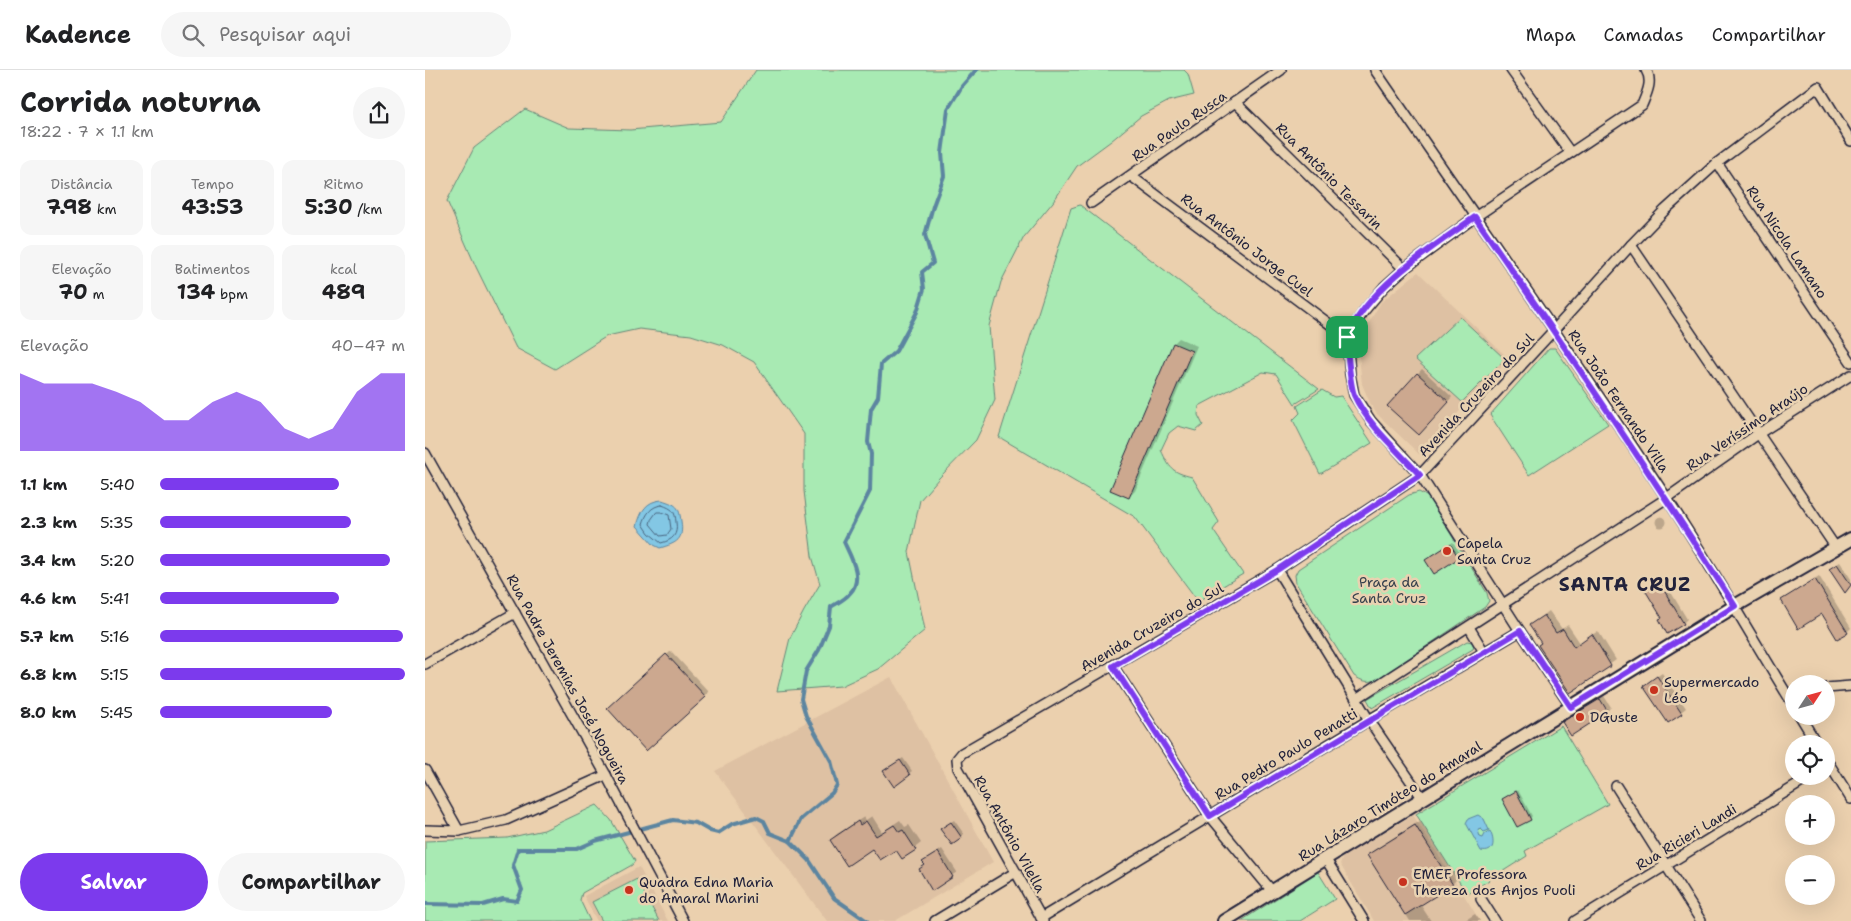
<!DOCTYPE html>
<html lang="pt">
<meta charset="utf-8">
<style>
:root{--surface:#fff;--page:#f6f6f6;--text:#202124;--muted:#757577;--line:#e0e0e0;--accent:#7c3aed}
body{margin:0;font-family:"Shantell Sans",sans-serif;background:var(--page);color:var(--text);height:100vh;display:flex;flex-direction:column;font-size:19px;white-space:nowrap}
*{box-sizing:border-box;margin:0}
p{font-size:16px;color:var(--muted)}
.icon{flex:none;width:28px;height:28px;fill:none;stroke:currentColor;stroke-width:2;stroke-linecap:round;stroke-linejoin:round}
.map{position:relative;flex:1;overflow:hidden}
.panel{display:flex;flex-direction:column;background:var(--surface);width:425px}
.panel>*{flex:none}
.needle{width:32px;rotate:54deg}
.controls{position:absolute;left:1360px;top:605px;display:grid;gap:10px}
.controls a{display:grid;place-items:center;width:50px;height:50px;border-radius:50%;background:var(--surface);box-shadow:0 5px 20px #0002;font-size:25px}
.pin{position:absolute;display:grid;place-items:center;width:42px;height:42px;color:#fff;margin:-21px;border-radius:10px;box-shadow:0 2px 8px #0006}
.round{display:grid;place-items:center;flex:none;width:52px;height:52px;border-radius:26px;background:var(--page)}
.summary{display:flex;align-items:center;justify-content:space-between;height:85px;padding:0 20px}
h1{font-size:28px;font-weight:700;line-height:38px}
.figures{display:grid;grid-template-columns:repeat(3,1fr);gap:8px;height:85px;padding:5px 20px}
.figures div{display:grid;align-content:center;border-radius:12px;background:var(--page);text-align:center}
.figures b{font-size:21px;font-weight:700}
.figures small{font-size:14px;font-weight:400}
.figures p{font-size:14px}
.chart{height:140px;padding:10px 20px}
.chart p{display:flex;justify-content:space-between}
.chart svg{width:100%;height:90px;margin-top:5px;fill:var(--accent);opacity:.7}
.button{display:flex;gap:10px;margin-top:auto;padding:10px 20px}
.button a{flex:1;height:58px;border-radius:30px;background:var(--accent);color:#fff;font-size:20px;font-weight:700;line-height:58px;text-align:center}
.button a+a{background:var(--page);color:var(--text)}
ul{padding:0 20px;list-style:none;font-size:16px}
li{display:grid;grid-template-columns:80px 60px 1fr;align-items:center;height:38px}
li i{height:12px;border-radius:6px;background:var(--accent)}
header{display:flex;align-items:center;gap:30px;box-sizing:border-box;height:70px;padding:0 25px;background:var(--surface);border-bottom:1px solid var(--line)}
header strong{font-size:24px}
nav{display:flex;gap:28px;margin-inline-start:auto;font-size:18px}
.search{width:350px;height:45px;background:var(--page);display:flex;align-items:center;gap:12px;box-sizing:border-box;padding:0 18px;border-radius:28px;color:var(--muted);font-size:19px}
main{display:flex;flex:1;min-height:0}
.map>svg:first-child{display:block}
.built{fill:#dec1a3}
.green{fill:#a8eab3;stroke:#658677}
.water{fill:#83c7e4;stroke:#5c85a0}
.shadow{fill:#0003}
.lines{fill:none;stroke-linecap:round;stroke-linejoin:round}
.shore{stroke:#49647f;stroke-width:1}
.stream{stroke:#5c85a0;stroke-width:4}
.building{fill:#cca88f;stroke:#22223b}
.street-casing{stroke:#22223b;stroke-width:12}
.secondary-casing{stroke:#22223b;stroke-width:16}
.street{stroke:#e9d2b1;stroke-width:9}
.secondary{stroke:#e9d2b1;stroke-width:12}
.route-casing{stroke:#fff;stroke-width:10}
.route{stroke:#7c3aed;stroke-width:6}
.poi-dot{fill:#c8321e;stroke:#e9d2b1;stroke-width:2}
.labels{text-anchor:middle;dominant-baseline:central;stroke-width:5;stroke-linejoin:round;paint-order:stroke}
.street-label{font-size:14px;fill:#22223b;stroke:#e9d2b1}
.poi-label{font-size:14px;fill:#22223b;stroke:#e9d2b1;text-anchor:start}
.park-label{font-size:14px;fill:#36404d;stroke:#e9d2b1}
.district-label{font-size:19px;font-weight:bold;letter-spacing:1px;fill:#22223b;stroke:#e9d2b1}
</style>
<header>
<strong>Kadence</strong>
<div class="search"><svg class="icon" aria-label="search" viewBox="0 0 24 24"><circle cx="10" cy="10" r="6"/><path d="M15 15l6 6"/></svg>Pesquisar aqui</div>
<nav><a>Mapa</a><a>Camadas</a><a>Compartilhar</a></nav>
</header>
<main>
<section class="panel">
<div class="summary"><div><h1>Corrida noturna</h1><p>18:22 · 7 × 1.1 km</p></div><a class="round"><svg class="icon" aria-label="share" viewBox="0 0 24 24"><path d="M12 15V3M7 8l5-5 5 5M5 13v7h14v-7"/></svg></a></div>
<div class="figures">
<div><p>Distância</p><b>7.98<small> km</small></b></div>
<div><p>Tempo</p><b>43:53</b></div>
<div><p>Ritmo</p><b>5:30<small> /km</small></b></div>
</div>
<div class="figures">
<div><p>Elevação</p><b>70<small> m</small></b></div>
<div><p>Batimentos</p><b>134<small> bpm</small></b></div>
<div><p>kcal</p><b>489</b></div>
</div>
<div class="chart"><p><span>Elevação</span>40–47 m</p>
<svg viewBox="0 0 160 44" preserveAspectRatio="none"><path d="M0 44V6L10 11L20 11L30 11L40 15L50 20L60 29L70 29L80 20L90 15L100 20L110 33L120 38L130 33L140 15L150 6L160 6V44z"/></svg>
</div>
<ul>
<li><b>1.1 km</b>5:40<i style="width:73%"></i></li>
<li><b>2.3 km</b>5:35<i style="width:78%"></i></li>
<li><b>3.4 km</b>5:20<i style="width:94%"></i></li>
<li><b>4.6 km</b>5:41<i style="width:73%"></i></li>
<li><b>5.7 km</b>5:16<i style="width:99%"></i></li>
<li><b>6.8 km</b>5:15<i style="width:100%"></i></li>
<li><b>8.0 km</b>5:45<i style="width:70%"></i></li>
</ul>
<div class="button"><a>Salvar</a><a>Compartilhar</a></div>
</section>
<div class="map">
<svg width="1426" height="851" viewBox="0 0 1426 851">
<rect width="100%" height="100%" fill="#ebd0ae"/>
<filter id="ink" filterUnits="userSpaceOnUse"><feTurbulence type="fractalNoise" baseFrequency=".02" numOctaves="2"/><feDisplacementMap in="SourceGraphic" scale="10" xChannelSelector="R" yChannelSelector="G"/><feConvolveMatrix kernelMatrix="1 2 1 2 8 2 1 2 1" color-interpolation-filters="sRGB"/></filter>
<g filter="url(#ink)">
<!-- built -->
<g class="built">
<path d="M 993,202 L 1084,289 L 994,384 L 951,343 L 945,333 L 937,314 L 934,286 L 937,268 L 942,256 L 956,232 Z"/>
<path d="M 466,607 L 568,792 L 470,851 L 402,851 L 290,701 Z"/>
<path d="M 988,745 L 1042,830 L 1055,851 L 949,851 L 915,794 L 918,787 Z"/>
<path d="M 214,797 L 243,851 L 172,851 L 159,826 Z"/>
</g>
<!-- green -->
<g class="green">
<path d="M 331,0 L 759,0 L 763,4 L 769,25 L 744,31 L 716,46 L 686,71 L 652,96 L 628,132 L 599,167 L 576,212 L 564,256 L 570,330 L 551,370 L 514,408 L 495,430 L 484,482 L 500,560 L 453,599 L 416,616 L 352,621 L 365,568 L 379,541 L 395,514 L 387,486 L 379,421 L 379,364 L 329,292 L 298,275 L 266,265 L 214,259 L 182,266 L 130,299 L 91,278 L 51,197 L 22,131 L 49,78 L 100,39 L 144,58 L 205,60 L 296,52 Z"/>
<path d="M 655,135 L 894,319 L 870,334 L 851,304 L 838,302 L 774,336 L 773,345 L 778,355 L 771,361 L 753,356 L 744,363 L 736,380 C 745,399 747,402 767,407 L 794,452 L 788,460 L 818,504 L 773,531 L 710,447 L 574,367 L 646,138 Z"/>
<path d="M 1035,247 L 1080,289 L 1037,332 L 990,289 Z"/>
<path d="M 1124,278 L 1130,278 L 1183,354 L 1104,405 L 1065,345 Z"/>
<path d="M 897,320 L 909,327 L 916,326 L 947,373 L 895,404 L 868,350 L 875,343 L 872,336 Z"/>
<path d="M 994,422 L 1003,427 L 1062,523 L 1064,531 L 1060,537 L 951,610 C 942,613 937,611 929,606 L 871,513 L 870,505 L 873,499 L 984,425 Z"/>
<path d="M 1042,571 L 1047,572 L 1049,577 L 1048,579 L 947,638 L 942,629 Z"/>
<path d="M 1136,656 L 1183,734 L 1100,781 L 1102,786 L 1042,824 L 991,744 Z"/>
<path d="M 172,735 L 186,750 L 210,791 L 207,795 L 157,823 L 155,830 L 165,851 L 0,851 L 0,771 L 82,768 L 119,760 Z"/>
<path d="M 893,802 L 910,829 L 875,851 L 816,851 Z"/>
<path d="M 212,809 L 234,851 L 177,851 L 167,832 Z"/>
</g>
<!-- water -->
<g class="water">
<path d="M 237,430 C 252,435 254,436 256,451 C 259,470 252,473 235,478 L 229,475 L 212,456 C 216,441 221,431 237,430 Z"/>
<path d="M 1053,745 L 1059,749 L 1064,760 L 1059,762 L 1056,759 L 1053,760 L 1055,767 L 1058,768 L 1060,764 L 1065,761 C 1070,771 1070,784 1056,781 L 1041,753 L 1043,749 Z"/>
</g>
<!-- shadow -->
<g class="shadow">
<path d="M 754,268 L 772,276 L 710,421 L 704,427 L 749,273 Z"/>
<path d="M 997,299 L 1027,327 L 994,363 L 964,335 Z"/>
<circle cx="1236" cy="452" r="5.5"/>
<path d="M 1028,472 L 1036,485 L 1033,487 L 1004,488 Z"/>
<path d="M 1415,492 L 1426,509 L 1426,514 L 1422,519 L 1405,499 Z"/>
<path d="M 1394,506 L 1426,558 L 1422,562 L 1397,543 L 1357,530 Z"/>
<path d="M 1238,509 L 1262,549 L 1258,553 L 1235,550 L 1238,547 L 1222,520 Z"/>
<path d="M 1124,541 L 1137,559 L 1143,555 L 1155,573 L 1173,561 L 1191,590 L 1146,622 L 1106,555 Z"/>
<path d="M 246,581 L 284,622 L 222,680 L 184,638 Z"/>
<path d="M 1237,603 L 1261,638 L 1243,652 L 1224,612 Z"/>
<path d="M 1179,626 L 1186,637 L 1182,641 L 1139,652 Z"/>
<path d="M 478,688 L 487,701 L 469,715 L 462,699 Z"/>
<path d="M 1093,720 L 1107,746 L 1105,749 L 1078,729 Z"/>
<path d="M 447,746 L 457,762 L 475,750 L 480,757 L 484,755 L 496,773 L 478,787 L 472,778 L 448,778 L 406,770 L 412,764 L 439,747 L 441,750 Z"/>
<path d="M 529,750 L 539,764 L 527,774 L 519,757 Z"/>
<path d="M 995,751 L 1032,809 L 1027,814 L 995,834 L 1006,851 L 985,851 L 944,785 L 949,780 Z"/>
<path d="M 517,779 L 532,802 L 507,819 L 495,800 L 501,795 L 499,792 L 503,788 Z"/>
<path d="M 1050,844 L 1055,851 L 1039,851 Z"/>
</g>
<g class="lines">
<!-- shore -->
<g class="shore">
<path d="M 237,435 C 248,439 250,441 251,452 C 253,465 248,470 236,473 L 224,463 L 218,454 C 221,444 226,436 237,435 Z"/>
<path d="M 232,442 L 236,442 L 244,445 L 246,459 L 242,465 L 235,466 L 225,454 L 226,450 Z"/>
</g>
<!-- stream -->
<g class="stream">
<path d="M 365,771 L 376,749 L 407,723 L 412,715 L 406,691 L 381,646 L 376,629 L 381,601 L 394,580 L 404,556 L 406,537 C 412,533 421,529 425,523 C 439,509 426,487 419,472 L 445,421 L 446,384 L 443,372 L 446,339 L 453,327 L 456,294 L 471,281 L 492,242 L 499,219 L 497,202 L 508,193 L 500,165 L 508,136 L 519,106 L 517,83 L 523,39 L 537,16 L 551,0"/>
<path d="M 0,834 L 58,835 L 78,829 L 92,831 L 97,820 L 88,795 L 93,779 L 152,779 L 170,771 L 248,750 L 271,753 L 285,761 L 293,763 L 307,754 L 331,747 L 339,751 L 345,763 L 365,771 L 384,790 L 409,828 L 442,851"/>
</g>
</g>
<!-- building -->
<g class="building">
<path d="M 748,273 L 767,281 L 704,428 L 685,420 Z"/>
<path d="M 992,303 L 1024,332 L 994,365 L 962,336 Z"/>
<path d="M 1025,474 L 1034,488 L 1009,504 L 1000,490 Z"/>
<path d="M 1412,494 L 1426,515 L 1420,523 L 1404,499 Z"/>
<path d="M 1390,509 L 1423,563 L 1412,569 L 1397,544 L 1373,559 L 1356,530 Z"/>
<path d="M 1234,512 L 1259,554 L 1242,564 L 1234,549 L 1237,548 L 1220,520 Z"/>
<path d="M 1119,545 L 1131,563 L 1138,559 L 1149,577 L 1167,564 L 1186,596 L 1145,623 L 1113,575 L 1116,573 L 1104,555 Z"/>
<path d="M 241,584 L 281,627 L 221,681 L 182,638 Z"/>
<path d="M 1232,606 L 1257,644 L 1243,653 L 1218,616 Z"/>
<path d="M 1175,629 L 1183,642 L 1146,666 L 1137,652 Z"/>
<path d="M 475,690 L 485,705 L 469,717 L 458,701 Z"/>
<path d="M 1091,721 L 1106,750 L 1092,757 L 1077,729 Z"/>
<path d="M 433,751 L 435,755 L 441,751 L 451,766 L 469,755 L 474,762 L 478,760 L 491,780 L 477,789 L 471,780 L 455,790 L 447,779 L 422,796 L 405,770 Z"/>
<path d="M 526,752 L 537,768 L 527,775 L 515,759 Z"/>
<path d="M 990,755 L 1028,815 L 980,845 L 942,785 Z"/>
<path d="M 513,782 L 528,807 L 507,821 L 494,799 L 500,795 L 497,792 Z"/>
</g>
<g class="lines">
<!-- street casing -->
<g class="street-casing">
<g id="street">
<path d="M 950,0 C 1047,142 1147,283 1241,427 C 1286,495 1326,566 1369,636"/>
<path d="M 1086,0 L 1145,82"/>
<path d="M 810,32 L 979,199"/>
<path d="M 1292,93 L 1426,292"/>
<path d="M 706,106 L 922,267"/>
<path d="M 666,133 L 856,0"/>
<path d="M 1206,175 L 1411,478"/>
<path d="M 0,383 L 181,705 L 258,851"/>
<path d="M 852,500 L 944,650 L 998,729"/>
<path d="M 1044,557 L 1059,582"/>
<path d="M 0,594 L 90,543"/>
<path d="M 688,596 L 785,746 L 847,821"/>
<path d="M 1401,618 L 1426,616"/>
<path d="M 931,629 L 1242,428 L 1333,364 L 1426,305"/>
<path d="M 1146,637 L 1095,561 L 995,405 L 946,351 L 929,325 L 925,304 L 922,267 L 939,241 L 959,217 L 979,199 L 1050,147 L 1217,35 C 1222,23 1228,11 1221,0"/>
<path d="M 1375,646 L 1392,674"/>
<path d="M 1401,689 L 1426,729"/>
<path d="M 0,700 L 34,761"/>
<path d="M 1191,716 L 1276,851"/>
<path d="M 0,760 L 34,761 L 81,750 L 181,705"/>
<path d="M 900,788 L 939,851"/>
<path d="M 1056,829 L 1070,851"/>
<path d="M 616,848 L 944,650 L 1095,561"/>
<path d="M 510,851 L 591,802"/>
<path d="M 618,851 L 533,698 L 532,689 L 537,683 L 852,500 L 995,405 L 1129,260 L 1206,175 L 1240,140 L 1292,93 L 1393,17 L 1426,71"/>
<path d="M 1150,851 L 1387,706"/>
</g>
</g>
<!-- secondary casing -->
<g class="secondary-casing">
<path id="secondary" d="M 799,851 L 1310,536 L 1426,469"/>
</g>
<!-- street -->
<use href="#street" class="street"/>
<!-- secondary -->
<use href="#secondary" class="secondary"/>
</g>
</g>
<g class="lines" filter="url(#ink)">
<!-- route casing -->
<g class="route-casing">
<path id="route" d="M 1050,147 C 1139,275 1226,404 1310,536 L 1146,637 L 1095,561 L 785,746 L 688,596 L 852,500 L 995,405 C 974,382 942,354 929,325 C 926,317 920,272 923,265 C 945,216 1008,177 1050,147 Z"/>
</g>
<!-- route -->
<use href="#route" class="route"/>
</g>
<!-- markers -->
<g class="poi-dot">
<circle cx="1022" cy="481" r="5"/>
<circle cx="1229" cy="620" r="5"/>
<circle cx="1155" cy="647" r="5"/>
<circle cx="978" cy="812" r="5"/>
<circle cx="204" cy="820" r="5"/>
</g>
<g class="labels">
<!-- street labels -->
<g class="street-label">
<text transform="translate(754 56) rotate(-35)">Rua Paulo Rusca</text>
<text transform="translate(904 106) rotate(45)">Rua Antônio Tessarin</text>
<text transform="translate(1362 172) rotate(56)">Rua Nicola Lamano</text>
<text transform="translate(822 175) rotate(37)">Rua Antônio Jorge Cuel</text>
<text transform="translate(1051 325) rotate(-47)">Avenida Cruzeiro do Sul</text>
<text transform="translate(1194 331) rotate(56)">Rua João Fernando Villa</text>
<text transform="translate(1322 357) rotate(-34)">Rua Veríssimo Araújo</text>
<text transform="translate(727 557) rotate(-30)">Avenida Cruzeiro do Sul</text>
<text transform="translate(143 609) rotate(61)">Rua Padre Jeremias José Nogueira</text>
<text transform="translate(861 684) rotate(-31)">Rua Pedro Paulo Penatti</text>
<text transform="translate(965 731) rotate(-32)">Rua Lázaro Timóteo do Amaral</text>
<text transform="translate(585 764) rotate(61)">Rua Antônio Vilella</text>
<text transform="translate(1261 767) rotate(-31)">Rua Ricieri Landi</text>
</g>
<!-- poi labels -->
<g class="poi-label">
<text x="1032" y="473">Capela<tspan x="1032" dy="16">Santa Cruz</tspan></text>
<text x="1239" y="612">Supermercado<tspan x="1239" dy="16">Léo</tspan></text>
<text x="1165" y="647">DGuste</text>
<text x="988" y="804">EMEF Professora<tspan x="988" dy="16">Thereza dos Anjos Puoli</tspan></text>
<text x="214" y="812">Quadra Edna Maria<tspan x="214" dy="16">do Amaral Marini</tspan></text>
</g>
<!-- park labels -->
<g class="park-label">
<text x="964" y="512">Praça da<tspan x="964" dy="16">Santa Cruz</tspan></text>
</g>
<!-- district labels -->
<g class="district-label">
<text x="1200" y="514">SANTA CRUZ</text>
</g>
</g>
</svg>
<div class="controls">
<a><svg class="needle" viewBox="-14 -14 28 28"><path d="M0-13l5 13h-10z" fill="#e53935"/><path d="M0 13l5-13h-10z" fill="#757577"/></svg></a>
<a><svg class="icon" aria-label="locate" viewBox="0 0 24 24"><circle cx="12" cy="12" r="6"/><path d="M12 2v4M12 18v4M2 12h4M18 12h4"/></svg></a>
<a>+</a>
<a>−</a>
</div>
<div class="pin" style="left:922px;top:267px;background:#1e9e55"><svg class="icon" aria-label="arrive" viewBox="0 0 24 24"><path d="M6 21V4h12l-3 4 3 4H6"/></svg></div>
</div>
</main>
